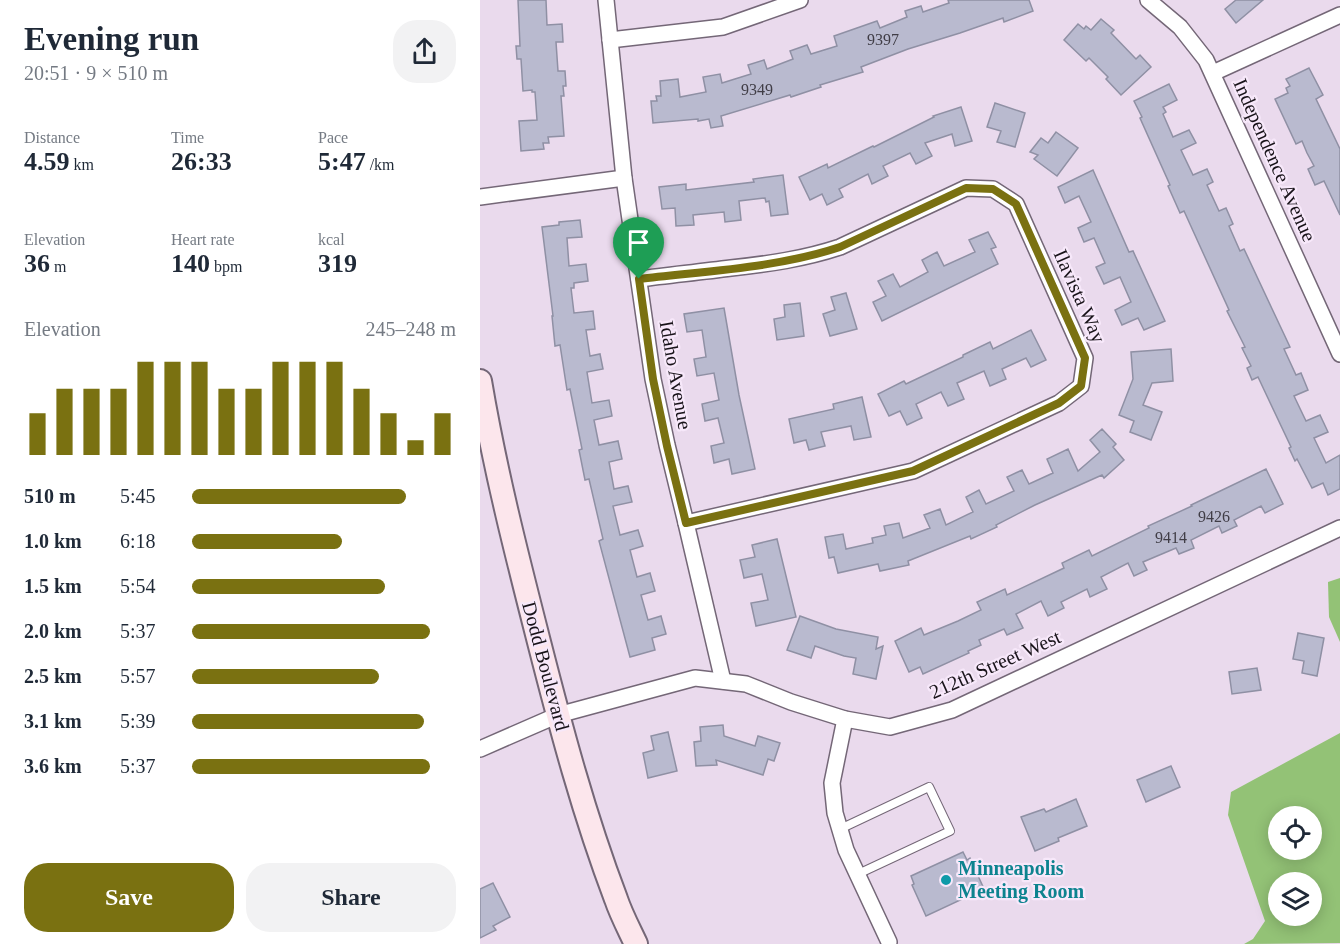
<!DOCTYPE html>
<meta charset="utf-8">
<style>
:root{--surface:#fff;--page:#f2f2f3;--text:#1f2937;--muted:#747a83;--accent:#7a7111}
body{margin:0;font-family:Georgia,serif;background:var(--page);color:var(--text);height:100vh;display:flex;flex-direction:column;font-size:22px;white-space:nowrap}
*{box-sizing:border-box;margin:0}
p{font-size:20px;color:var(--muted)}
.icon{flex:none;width:33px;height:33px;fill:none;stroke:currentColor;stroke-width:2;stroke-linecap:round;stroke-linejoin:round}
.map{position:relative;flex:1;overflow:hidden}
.sheet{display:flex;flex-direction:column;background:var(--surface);width:480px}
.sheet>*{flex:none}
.buttons{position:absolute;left:788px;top:806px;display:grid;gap:12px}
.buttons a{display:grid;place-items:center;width:54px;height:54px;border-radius:50%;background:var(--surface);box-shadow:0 3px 15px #0003;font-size:30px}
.pin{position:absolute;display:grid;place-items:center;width:51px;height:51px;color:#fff;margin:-62px -26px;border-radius:50% 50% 50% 0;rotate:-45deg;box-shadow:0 0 6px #0007}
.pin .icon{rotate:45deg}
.round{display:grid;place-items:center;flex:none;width:63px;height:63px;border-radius:24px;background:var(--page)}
.headline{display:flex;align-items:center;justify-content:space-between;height:102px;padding:0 24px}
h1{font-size:33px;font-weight:700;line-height:45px}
.metrics{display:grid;grid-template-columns:repeat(3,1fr);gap:9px;height:102px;padding:6px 24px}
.metrics div{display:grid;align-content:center}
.metrics b{font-size:26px;font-weight:700}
.metrics small{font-size:16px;font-weight:400}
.metrics p{font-size:16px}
.chart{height:168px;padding:12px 24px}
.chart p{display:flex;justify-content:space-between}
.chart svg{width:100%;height:108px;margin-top:6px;stroke:var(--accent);stroke-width:6}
.cta{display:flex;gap:12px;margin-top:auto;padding:12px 24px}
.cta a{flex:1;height:69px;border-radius:24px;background:var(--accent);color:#fff;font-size:24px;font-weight:700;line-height:69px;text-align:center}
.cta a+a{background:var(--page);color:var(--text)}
ul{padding:0 24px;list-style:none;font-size:20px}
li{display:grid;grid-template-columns:96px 72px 1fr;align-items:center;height:45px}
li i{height:15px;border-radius:8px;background:var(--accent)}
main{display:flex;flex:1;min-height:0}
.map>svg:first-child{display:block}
.forest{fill:#93c276;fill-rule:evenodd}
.building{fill:#b9bacf;stroke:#8f90a4;stroke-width:1.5}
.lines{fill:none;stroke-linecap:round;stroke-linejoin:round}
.service-casing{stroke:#746777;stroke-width:10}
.minor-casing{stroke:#746777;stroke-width:18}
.secondary-casing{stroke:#746777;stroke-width:26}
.service{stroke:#fff;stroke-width:8}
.minor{stroke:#fff;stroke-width:15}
.secondary{stroke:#fce6ec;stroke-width:22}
.route-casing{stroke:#fff;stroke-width:12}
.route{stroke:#7a7111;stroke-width:8}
.culture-dot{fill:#0f9aa8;stroke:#f7e8fa;stroke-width:2}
.labels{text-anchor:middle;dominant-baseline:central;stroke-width:4.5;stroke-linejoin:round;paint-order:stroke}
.number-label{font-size:16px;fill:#403d46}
.street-label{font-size:20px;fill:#181319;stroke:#f7e8fa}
.culture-label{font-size:20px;font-weight:bold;fill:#0d838f;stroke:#f7e8fa;text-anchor:start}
</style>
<main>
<section class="sheet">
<div class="headline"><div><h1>Evening run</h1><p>20:51 · 9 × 510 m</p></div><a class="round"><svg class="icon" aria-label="share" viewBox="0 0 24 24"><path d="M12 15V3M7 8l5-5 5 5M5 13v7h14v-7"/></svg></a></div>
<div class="metrics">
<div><p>Distance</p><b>4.59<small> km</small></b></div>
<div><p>Time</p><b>26:33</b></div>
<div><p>Pace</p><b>5:47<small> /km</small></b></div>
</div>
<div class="metrics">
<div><p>Elevation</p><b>36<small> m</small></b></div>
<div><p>Heart rate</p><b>140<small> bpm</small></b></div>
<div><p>kcal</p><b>319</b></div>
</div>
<div class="chart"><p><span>Elevation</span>245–248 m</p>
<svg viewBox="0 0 160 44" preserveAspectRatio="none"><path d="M5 44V27M15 44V17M25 44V17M35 44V17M45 44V6M55 44V6M65 44V6M75 44V17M85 44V17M95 44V6M105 44V6M115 44V6M125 44V17M135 44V27M145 44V38M155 44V27"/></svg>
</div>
<ul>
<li><b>510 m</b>5:45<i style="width:81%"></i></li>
<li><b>1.0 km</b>6:18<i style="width:57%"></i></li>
<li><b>1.5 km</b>5:54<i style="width:73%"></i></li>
<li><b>2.0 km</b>5:37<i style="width:90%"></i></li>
<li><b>2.5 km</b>5:57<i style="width:71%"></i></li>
<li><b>3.1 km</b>5:39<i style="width:88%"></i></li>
<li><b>3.6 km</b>5:37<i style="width:90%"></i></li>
</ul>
<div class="cta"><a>Save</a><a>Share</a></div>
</section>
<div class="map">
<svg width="860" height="944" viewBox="0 0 860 944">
<rect width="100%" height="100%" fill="#eadaed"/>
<!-- forest -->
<g class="forest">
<path d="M 860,578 L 860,642 L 849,617 L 848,582 Z"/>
<path d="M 860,733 L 860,943 L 764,944 L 773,939 L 785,921 L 748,815 L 751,792 ZM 798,816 L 831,816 L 831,849 L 798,849 ZM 798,882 L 831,882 L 831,915 L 798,915 Z"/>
</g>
<!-- building -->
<g class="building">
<path d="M 38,0 L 66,0 L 67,25 L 82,24 L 83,42 L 76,42 L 78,71 L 85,71 L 86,86 L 83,86 L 84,96 L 81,96 L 84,136 L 68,137 L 69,143 L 63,143 L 64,149 L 41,151 L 39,121 L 57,120 L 55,92 L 52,92 L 52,90 L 43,91 L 41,59 L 37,59 L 36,46 L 40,46 Z"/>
<path d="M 468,0 L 549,0 L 553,11 L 524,22 L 523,18 L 480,33 L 428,49 L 381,67 L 383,72 L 340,85 L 341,87 L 311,97 L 310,95 L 241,116 L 243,126 L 231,128 L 229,119 L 218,121 L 218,119 L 173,123 L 171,101 L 177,101 L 176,96 L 181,96 L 180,81 L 198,79 L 200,97 L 226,92 L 223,77 L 240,74 L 242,83 L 271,74 L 268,65 L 284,60 L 287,69 L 313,59 L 310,51 L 327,45 L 331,54 L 357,46 L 354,36 L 397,21 L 400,28 L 427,17 L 425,11 L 441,6 L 443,12 L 469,3 Z"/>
<path d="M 756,0 L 783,0 L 756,23 L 745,9 Z"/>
<path d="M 621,19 L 634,30 L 631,33 L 656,59 L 660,55 L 671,67 L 641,95 L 626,79 L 628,77 L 609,58 L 606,61 L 584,40 L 598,24 L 604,29 L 606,26 L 611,30 Z"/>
<path d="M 829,68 L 843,95 L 836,99 L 860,149 L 860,215 L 844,181 L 835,185 L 828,169 L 834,166 L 827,153 L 822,141 L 816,144 L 795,99 L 808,93 L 806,88 L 810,86 L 806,79 Z"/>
<path d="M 689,84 L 697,100 L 683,107 L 686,112 L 683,114 L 693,137 L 709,130 L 716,143 L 701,150 L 713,175 L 727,169 L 733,182 L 727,185 L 739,211 L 746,208 L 753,224 L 749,226 L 760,251 L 764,249 L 810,347 L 804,349 L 816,375 L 821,373 L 828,390 L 814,396 L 826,421 L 840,415 L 848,432 L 834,438 L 846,463 L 860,455 L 860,489 L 848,495 L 843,483 L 832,488 L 817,459 L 815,461 L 809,448 L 811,447 L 778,377 L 772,380 L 767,368 L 771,366 L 762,348 L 765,347 L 747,311 L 749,310 L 704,211 L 700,213 L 688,186 L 690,185 L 660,118 L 662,117 L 654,101 Z"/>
<path d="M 515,103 L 545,113 L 535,147 L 517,142 L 521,131 L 507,127 Z"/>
<path d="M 481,107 L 492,141 L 475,146 L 472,134 L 445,143 L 452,156 L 436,164 L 430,153 L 403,166 L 408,176 L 392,184 L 388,174 L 359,189 L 363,197 L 347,205 L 342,194 L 330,200 L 319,177 L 347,164 L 348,168 L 393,146 L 394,147 L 454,117 L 453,116 Z"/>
<path d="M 576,132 L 598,148 L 577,176 L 554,159 L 558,155 L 550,152 L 561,138 L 568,143 Z"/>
<path d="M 613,170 L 649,252 L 653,251 L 685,321 L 664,330 L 658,318 L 642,325 L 635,310 L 651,302 L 640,277 L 624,284 L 616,267 L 625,263 L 614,238 L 604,242 L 598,228 L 611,222 L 599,196 L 585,203 L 578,187 Z"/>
<path d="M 303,175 L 308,214 L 291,216 L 289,201 L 286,202 L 285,198 L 259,201 L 261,220 L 245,222 L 244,212 L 213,215 L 214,225 L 196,226 L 195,208 L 182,209 L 179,187 L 206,184 L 206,190 L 274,182 L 273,179 Z"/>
<path d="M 100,220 L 102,237 L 87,238 L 89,266 L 106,264 L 108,281 L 94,283 L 94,288 L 91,288 L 94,313 L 113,311 L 115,329 L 106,330 L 110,356 L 120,354 L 123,369 L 107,372 L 112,403 L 129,400 L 132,416 L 114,420 L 119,445 L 138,441 L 142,459 L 129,462 L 134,489 L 148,486 L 152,502 L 133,506 L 140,535 L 158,530 L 163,546 L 150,550 L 157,577 L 170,573 L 175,591 L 161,595 L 168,620 L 181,616 L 186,634 L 172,638 L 175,650 L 150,657 L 119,541 L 123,539 L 109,479 L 105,480 L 99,450 L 102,449 L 90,389 L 87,390 L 80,345 L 75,346 L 72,316 L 73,316 L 62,227 L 79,225 L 79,222 Z"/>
<path d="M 508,232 L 516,247 L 511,249 L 518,264 L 402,321 L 393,302 L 406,296 L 398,281 L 413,274 L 420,287 L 448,272 L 442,260 L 457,252 L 464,266 L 495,252 L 489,240 Z"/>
<path d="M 366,293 L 377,329 L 350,336 L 343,314 L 355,310 L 351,297 Z"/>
<path d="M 320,303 L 324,336 L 297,340 L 294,319 L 305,317 L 304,305 Z"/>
<path d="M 244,308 L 259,395 L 275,469 L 252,474 L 249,459 L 234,463 L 231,446 L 244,443 L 238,418 L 225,421 L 222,404 L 239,400 L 234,373 L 217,376 L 214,359 L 226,357 L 222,330 L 207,332 L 204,314 Z"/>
<path d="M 551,330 L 566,360 L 551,367 L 546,358 L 522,369 L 526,379 L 510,386 L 504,371 L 477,383 L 484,399 L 468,406 L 461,392 L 436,404 L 442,418 L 427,425 L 420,411 L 409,416 L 398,394 L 424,381 L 426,384 L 483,357 L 483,355 L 510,342 L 513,349 Z"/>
<path d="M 691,349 L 693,381 L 672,383 L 663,405 L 682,412 L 671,440 L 650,432 L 654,421 L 639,415 L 653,379 L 651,352 Z"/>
<path d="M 382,397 L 391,437 L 374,440 L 371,426 L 341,432 L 345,446 L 329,450 L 326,440 L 314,443 L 309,419 L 354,409 L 353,404 Z"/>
<path d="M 622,429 L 636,444 L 633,447 L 644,460 L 624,478 L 622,475 L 555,505 L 516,525 L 517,527 L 491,539 L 490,536 L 428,561 L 429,565 L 400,571 L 398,564 L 358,573 L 354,557 L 349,558 L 345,537 L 363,534 L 366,549 L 393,543 L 392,538 L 406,535 L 404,526 L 419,523 L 423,538 L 450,528 L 444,515 L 460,509 L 466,525 L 493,512 L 486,497 L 499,490 L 506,504 L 534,491 L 527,477 L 542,470 L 549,484 L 573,473 L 567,459 L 588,449 L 598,471 L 620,452 L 610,440 Z"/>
<path d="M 786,469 L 803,504 L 785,513 L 781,506 L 754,520 L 757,526 L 742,533 L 739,526 L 711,540 L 714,548 L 699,554 L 696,548 L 663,562 L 667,570 L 654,576 L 648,563 L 621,577 L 627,589 L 610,597 L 607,589 L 581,602 L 584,608 L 568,616 L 561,601 L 536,614 L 543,628 L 527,635 L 524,629 L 499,640 L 501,645 L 488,651 L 489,653 L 443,674 L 440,667 L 429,672 L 415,641 L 441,628 L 444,635 L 478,621 L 501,610 L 497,602 L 525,589 L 527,595 L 584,568 L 582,563 L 609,550 L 612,556 L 669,528 L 668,526 L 712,506 L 711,505 Z"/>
<path d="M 297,539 L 316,617 L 276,626 L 271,603 L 288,600 L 282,574 L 264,578 L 260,560 L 275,557 L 272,545 Z"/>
<path d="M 320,616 L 356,629 L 398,637 L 396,649 L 403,646 L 396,679 L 373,674 L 376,658 L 364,656 L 335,646 L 331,658 L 307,650 Z"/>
<path d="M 818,633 L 844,638 L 837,676 L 822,673 L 824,661 L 813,659 Z"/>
<path d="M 777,668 L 781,690 L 752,694 L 749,672 Z"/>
<path d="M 243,725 L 244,736 L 275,746 L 278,736 L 300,743 L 294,761 L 288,759 L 283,775 L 236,760 L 237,765 L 216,766 L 214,742 L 221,741 L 220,727 Z"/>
<path d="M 188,732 L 197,771 L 168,778 L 163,753 L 174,750 L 171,736 Z"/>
<path d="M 691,766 L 700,787 L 666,802 L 657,780 Z"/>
<path d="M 596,799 L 607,826 L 578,838 L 579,841 L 555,851 L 541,817 L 564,809 L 566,812 Z"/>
<path d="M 483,852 L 487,860 L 490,858 L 504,889 L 446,916 L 432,885 L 434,884 L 431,876 Z"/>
<path d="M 13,883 L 30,917 L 13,926 L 16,930 L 0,938 L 0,889 Z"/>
</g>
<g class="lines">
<!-- service casing -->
<g class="service-casing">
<path id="service" d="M 360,829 L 449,787 L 470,831 L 378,874"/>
</g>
<!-- minor casing -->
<g class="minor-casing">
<g id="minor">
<path d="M 126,0 L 144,178 L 173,379 L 187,445 L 206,523 L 243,681"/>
<path d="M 668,0 L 700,27 L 726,60 L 860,354"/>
<path d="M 130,40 L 243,27 L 320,0"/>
<path d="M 733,73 L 860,15"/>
<path d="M 0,197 L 144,178"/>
<path d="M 159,279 C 190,275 220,272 251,268 C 288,264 324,259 360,247 L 486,188 L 513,189 L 536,204 L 605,358 L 601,386 L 579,403 L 433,471 L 206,523"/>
<path d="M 365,719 L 352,783 L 355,813 L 366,850 L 409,942"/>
<path d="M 0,749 L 78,715 L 215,678 L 266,684 L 311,702 L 365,719 L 410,727 L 472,710 L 860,528"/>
</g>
</g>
<!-- secondary casing -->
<g class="secondary-casing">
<path id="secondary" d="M 0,381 C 15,470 37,556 59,642 C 81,728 104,815 136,899 C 141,914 149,929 156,944"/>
</g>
<!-- service -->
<use href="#service" class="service"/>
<!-- minor -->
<use href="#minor" class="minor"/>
<!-- secondary -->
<use href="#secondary" class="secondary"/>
</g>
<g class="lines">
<!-- route casing -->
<g class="route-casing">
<path id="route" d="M 486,188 L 513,189 L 536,204 L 605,358 L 601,386 L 579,403 L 433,471 L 206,523 L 187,446 L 173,379 L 159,279 C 225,271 297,268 360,247 Z"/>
</g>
<!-- route -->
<use href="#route" class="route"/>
</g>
<!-- markers -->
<circle class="culture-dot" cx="466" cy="880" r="6"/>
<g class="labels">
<!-- number labels -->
<g class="number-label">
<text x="403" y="39">9397</text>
<text x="277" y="89">9349</text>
<text x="734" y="516">9426</text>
<text x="691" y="537">9414</text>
</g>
<!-- street labels -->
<g class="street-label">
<text transform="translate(795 160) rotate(66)">Independence Avenue</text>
<text transform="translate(600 296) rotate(66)">Ilavista Way</text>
<text transform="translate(196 375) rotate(80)">Idaho Avenue</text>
<text transform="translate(515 664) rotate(-24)">212th Street West</text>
<text transform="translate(66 666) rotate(75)">Dodd Boulevard</text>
</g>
<!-- culture labels -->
<g class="culture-label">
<text x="478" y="868">Minneapolis<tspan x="478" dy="23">Meeting Room</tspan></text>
</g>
</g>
</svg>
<div class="buttons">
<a><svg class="icon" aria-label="locate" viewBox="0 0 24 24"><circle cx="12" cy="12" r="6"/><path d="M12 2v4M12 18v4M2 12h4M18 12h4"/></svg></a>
<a><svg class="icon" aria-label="layers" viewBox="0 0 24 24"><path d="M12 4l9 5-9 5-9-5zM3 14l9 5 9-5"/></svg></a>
</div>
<div class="pin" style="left:159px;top:279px;background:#1e9e55"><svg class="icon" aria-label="arrive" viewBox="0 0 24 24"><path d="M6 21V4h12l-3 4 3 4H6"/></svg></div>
</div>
</main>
